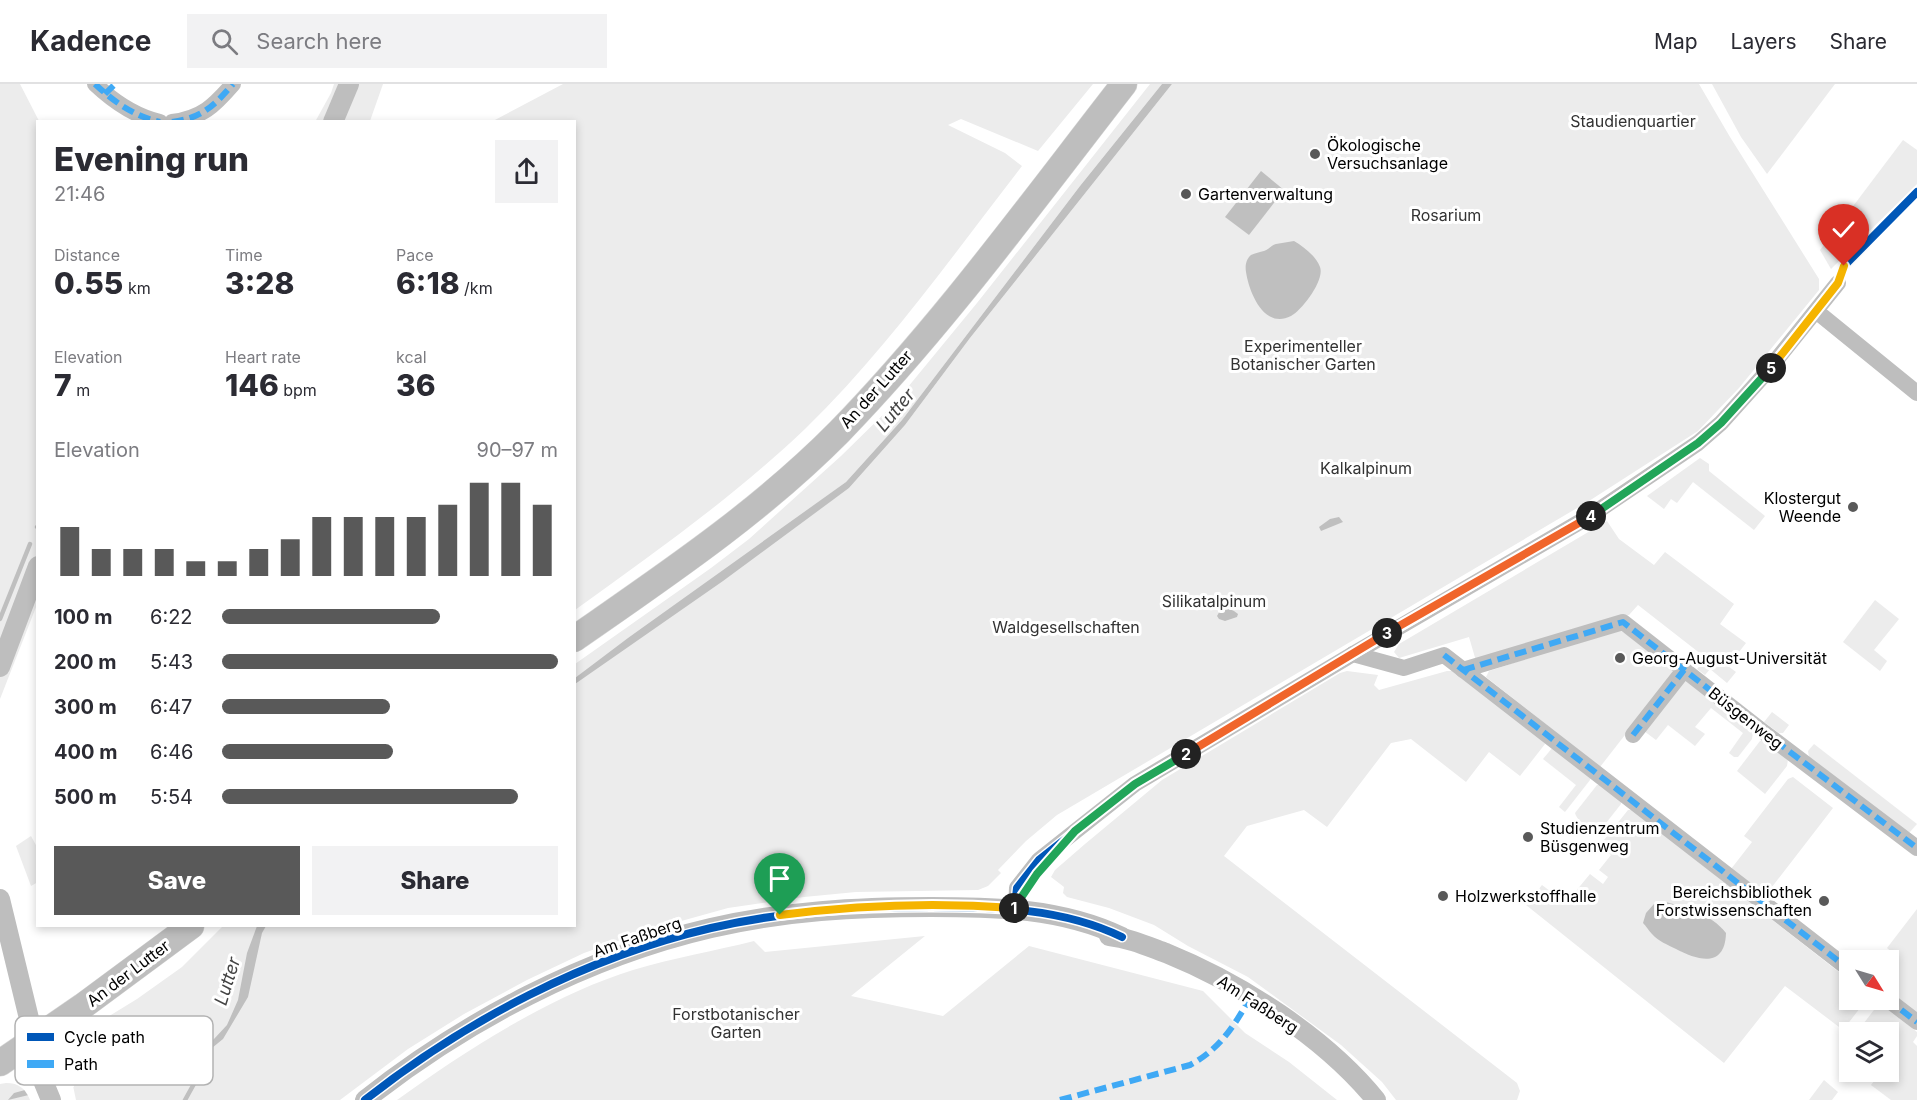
<!DOCTYPE html>
<meta charset="utf-8">
<style>
:root{--surface:#fff;--page:#f2f2f3;--text:#2b2b33;--muted:#7c7c81;--line:#e1e1e2;--accent:#595959}
body{margin:0;font-family:Inter,sans-serif;background:var(--page);color:var(--text);height:100vh;display:flex;flex-direction:column;font-size:22px;white-space:nowrap}
*{box-sizing:border-box;margin:0}
p{font-size:20px;color:var(--muted)}
.icon{flex:none;width:33px;height:33px;fill:none;stroke:currentColor;stroke-width:2;stroke-linecap:round;stroke-linejoin:round}
.map{position:relative;flex:1;overflow:hidden}
.details{position:absolute;left:36px;top:36px;width:540px;height:807px;display:flex;flex-direction:column;background:var(--surface);border-radius:0px;box-shadow:0 3px 9px #0003}
.details>*{flex:none}
.needle{width:39px;rotate:127deg}
.tools{position:absolute;left:1839px;top:866px;display:grid;gap:12px}
.tools a{display:grid;place-items:center;width:60px;height:60px;border-radius:0px;background:var(--surface);box-shadow:0 3px 9px #0003;font-size:30px}
.pin{position:absolute;display:grid;place-items:center;width:51px;height:51px;color:#fff;margin:-62px -26px;border-radius:50% 50% 50% 0;rotate:-45deg;box-shadow:0 0 6px #0007}
.pin .icon{rotate:45deg}
.km{position:absolute;width:30px;height:30px;margin:-15px;border-radius:50%;background:#222;color:#fff;font-size:16px;line-height:30px;text-align:center}
.round{display:grid;place-items:center;flex:none;width:63px;height:63px;border-radius:0px;background:var(--page)}
.summary{display:flex;align-items:center;justify-content:space-between;height:102px;padding:0 18px}
h1{font-size:33px;font-weight:800;line-height:45px}
.metrics{display:grid;grid-template-columns:repeat(3,1fr);gap:9px;height:102px;padding:6px 18px}
.metrics div{display:grid;align-content:center}
.metrics b{font-size:30px;font-weight:800}
.metrics small{font-size:16px;font-weight:400}
.metrics p{font-size:16px}
.chart{height:168px;padding:12px 18px}
.chart p{display:flex;justify-content:space-between}
.chart svg{width:100%;height:108px;margin-top:6px;stroke:var(--accent);stroke-width:6}
.cta{display:flex;gap:12px;margin-top:auto;padding:12px 18px}
.cta a{flex:1;height:69px;border-radius:0px;background:var(--accent);color:#fff;font-size:24px;font-weight:800;line-height:69px;text-align:center}
.cta a+a{background:var(--page);color:var(--text)}
ul{padding:0 18px;list-style:none;font-size:20px}
li{display:grid;grid-template-columns:96px 72px 1fr;align-items:center;height:45px}
li i{height:15px;border-radius:8px;background:var(--accent)}
header{display:flex;align-items:center;gap:36px;box-sizing:border-box;height:84px;padding:0 30px;background:var(--surface);border-bottom:2px solid var(--line)}
header strong{font-size:28px}
nav{display:flex;gap:33px;margin-inline-start:auto;font-size:21px}
.search{width:420px;height:54px;background:var(--page);display:flex;align-items:center;gap:15px;box-sizing:border-box;padding:0 21px;border-radius:0px;color:var(--muted);font-size:22px}
.map>svg:first-child{display:block}
.green{fill:#ececec}
.water{fill:#bfbfbf}
.pier{fill:#fff}
.lines{fill:none;stroke-linecap:round;stroke-linejoin:round}
.stream{stroke:#bfbfbf;stroke-width:4.5}
.primary-casing{stroke:#dbdbdb;stroke-width:27}
.minor{stroke:#bebebe;stroke-width:16}
.tertiary{stroke:#bebebe;stroke-width:20}
.primary{stroke:#bebebe;stroke-width:26}
.quiet{stroke:#3fa9f5;stroke-width:6;stroke-dasharray:12 6;stroke-linecap:butt}
.cycleway-casing{stroke:#fff;stroke-width:11}
.cycleway{stroke:#0057b8;stroke-width:8}
.split-1-casing{stroke:#fff;stroke-width:12}
.split-2-casing{stroke:#fff;stroke-width:12}
.split-3-casing{stroke:#fff;stroke-width:12}
.split-4-casing{stroke:#fff;stroke-width:12}
.split-5-casing{stroke:#fff;stroke-width:12}
.split-6-casing{stroke:#fff;stroke-width:12}
.split-1{stroke:#f5b400;stroke-width:8}
.split-2{stroke:#22a559;stroke-width:8}
.split-3{stroke:#f0652b;stroke-width:8}
.split-4{stroke:#f0652b;stroke-width:8}
.split-5{stroke:#22a559;stroke-width:8}
.split-6{stroke:#f5b400;stroke-width:8}
.poi-dot{fill:#595959;stroke:#fff;stroke-width:2}
.labels{text-anchor:middle;dominant-baseline:central;stroke-width:6;stroke-linejoin:round;paint-order:stroke}
.park-label{font-size:16px;fill:#333;stroke:#fff}
.poi-label{font-size:16px;fill:#000;stroke:#fff;text-anchor:start}
.street-label{font-size:16px;fill:#000;stroke:#fff}
.water-label{font-size:18px;font-style:italic;fill:#444;stroke:#fff}
.key{fill:#fff;stroke:#b2b2b2;stroke-width:1.5}
.key-label{font-size:16px;fill:#000}
</style>
<header>
<strong>Kadence</strong>
<div class="search"><svg class="icon" aria-label="search" viewBox="0 0 24 24"><circle cx="10" cy="10" r="6"/><path d="M15 15l6 6"/></svg>Search here</div>
<nav><a>Map</a><a>Layers</a><a>Share</a></nav>
</header>
<div class="map">
<svg width="1917" height="1016" viewBox="0 0 1917 1016">
<rect width="100%" height="100%" fill="#fff"/>
<!-- green -->
<g class="green">
<path d="M 0,0 L 20,0 L 39,37 L 38,38 L 38,518 L 0,615 Z"/>
<path d="M 334,0 L 341,0 L 326,37 L 315,38 L 331,9 Z"/>
<path d="M 356,0 L 383,0 L 370,37 L 339,38 Z"/>
<path d="M 563,0 L 1093,0 L 1038,67 L 961,35 L 948,41 L 1005,69 L 1022,82 C 953,171 887,265 806,344 C 735,412 654,469 575,526 L 574,38 L 493,37 Z"/>
<path d="M 1150,0 L 1162,0 L 1080,102 L 902,336 L 846,398 L 793,437 L 796,442 L 849,404 L 905,341 L 970,254 L 1172,0 L 1699,0 L 1730,53 L 1819,195 L 1819,206 L 1739,304 L 1698,347 L 1589,417 L 1057,731 L 1026,757 L 998,786 L 1001,789 L 988,802 L 978,806 L 856,808 L 804,813 L 728,824 L 649,846 L 584,869 L 527,896 L 464,930 L 408,965 L 340,1016 L 76,1016 L 67,973 L 67,966 L 75,953 L 137,915 L 182,883 L 223,842 L 574,842 L 575,580 L 711,484 L 749,455 L 841,372 L 894,320 L 977,219 Z"/>
<path d="M 1712,0 L 1835,0 L 1767,90 L 1741,53 Z"/>
<path d="M 1903,56 L 1917,66 L 1917,100 L 1831,185 L 1820,166 Z"/>
<path d="M 1700,374 L 1709,380 L 1709,387 L 1765,432 L 1754,446 L 1693,398 L 1677,419 L 1671,415 L 1664,425 L 1647,412 Z"/>
<path d="M 1607,437 L 1619,455 L 1654,481 L 1665,468 L 1734,520 L 1720,540 L 1746,559 L 1728,582 L 1736,588 L 1727,599 L 1710,585 L 1705,591 L 1697,585 L 1706,574 L 1638,521 L 1629,531 L 1476,577 L 1469,553 L 1399,574 L 1394,568 L 1399,560 Z"/>
<path d="M 1875,516 L 1899,535 L 1874,566 L 1887,577 L 1880,587 L 1843,558 Z"/>
<path d="M 1613,547 L 1621,547 L 1626,550 L 1673,586 L 1671,592 L 1600,683 L 1486,593 L 1489,587 Z"/>
<path d="M 1347,587 L 1378,591 L 1374,601 L 1379,606 L 1447,587 L 1452,587 L 1544,657 L 1545,660 L 1520,692 L 1489,668 L 1466,698 L 1411,655 L 1391,659 L 1327,743 L 1304,726 L 1247,742 L 1224,772 L 1517,999 L 1520,1007 L 1517,1016 L 1396,1016 L 1382,998 L 1341,961 L 1248,893 L 1188,862 L 1154,841 L 1109,824 L 1067,813 L 1063,809 L 1064,803 L 1051,793 L 1055,786 L 1085,760 L 1162,696 L 1340,589 Z"/>
<path d="M 1687,596 L 1753,648 L 1752,655 L 1738,673 L 1734,673 L 1729,669 L 1743,649 L 1711,624 L 1695,643 L 1705,650 L 1695,662 L 1668,641 L 1656,656 L 1644,647 L 1681,599 Z"/>
<path d="M 1772,628 L 1789,641 L 1783,649 L 1779,649 L 1764,638 Z"/>
<path d="M 1764,656 L 1788,675 L 1787,682 L 1765,710 L 1737,687 L 1760,657 Z"/>
<path d="M 1814,660 L 1917,740 L 1909,749 L 1809,673 L 1808,667 Z"/>
<path d="M 1553,663 L 1591,692 L 1590,696 L 1565,728 L 1559,723 L 1576,701 L 1543,675 Z"/>
<path d="M 1793,693 L 1833,724 L 1765,812 L 1731,785 L 1752,758 L 1744,752 L 1788,695 Z"/>
<path d="M 1597,701 L 1602,701 L 1621,716 L 1621,720 L 1599,748 C 1591,748 1577,737 1575,729 Z"/>
<path d="M 1628,726 L 1632,726 L 1849,896 L 1850,915 L 1867,915 L 1843,946 L 1785,902 L 1724,979 L 1526,821 L 1542,801 L 1566,819 L 1590,790 L 1603,800 L 1608,793 L 1599,786 L 1611,771 L 1600,761 Z"/>
<path d="M 31,752 L 37,763 L 38,798 L 31,802 L 16,762 Z"/>
<path d="M 1917,825 L 1917,930 L 1889,907 L 1889,879 L 1895,871 L 1887,864 Z"/>
<path d="M 925,852 L 851,912 L 943,932 L 1029,862 L 1203,907 L 1245,949 L 1289,978 L 1337,1016 L 397,1016 C 466,966 552,911 633,886 C 673,874 714,867 754,857 L 765,868 Z"/>
<path d="M 1882,921 L 1917,948 L 1917,952 L 1913,958 L 1917,962 L 1917,1016 L 1891,1016 L 1871,1001 L 1882,987 L 1888,987 L 1888,948 L 1857,948 L 1877,922 Z"/>
<path d="M 1824,996 L 1838,1008 L 1832,1016 L 1809,1016 Z"/>
<path d="M 6,999 C 19,999 26,1005 30,1016 L 0,1016 L 0,1000 Z"/>
</g>
<!-- water -->
<g class="water">
<path d="M 1162,0 L 1172,0 L 970,254 L 905,341 L 849,404 L 723,497 L 575,600 L 575,594 L 628,554 L 846,398 L 902,336 L 1080,102 Z"/>
<path d="M 1261,87 L 1284,106 L 1249,151 L 1225,133 Z"/>
<path d="M 1294,157 C 1304,163 1316,172 1320,183 C 1325,196 1302,226 1291,232 C 1264,246 1249,208 1246,188 C 1245,182 1246,175 1251,171 C 1255,169 1260,168 1264,167 C 1269,165 1272,161 1276,160 C 1282,159 1288,158 1294,157 Z"/>
<path d="M 1339,433 L 1343,438 L 1321,447 L 1319,443 L 1330,435 Z"/>
<path d="M 1227,524 L 1234,527 L 1238,530 L 1237,533 L 1225,537 L 1219,535 L 1217,532 L 1221,525 Z"/>
<path d="M 1666,818 C 1688,824 1711,830 1726,849 C 1725,884 1699,877 1676,865 C 1668,861 1658,857 1652,850 C 1649,847 1646,842 1643,839 L 1646,829 L 1654,820 Z"/>
<path d="M 257,842 L 266,842 L 262,849 L 248,913 L 223,955 L 196,977 L 175,989 L 152,995 L 123,996 L 95,995 L 8,1016 L 14,1009 L 91,988 L 115,987 L 153,990 L 174,985 L 214,955 L 227,941 L 238,916 L 247,869 Z"/>
</g>
<!-- pier -->
<path class="pier" d="M 71,990 L 74,1003 L 29,1013 L 23,1004 Z"/>
<g class="lines">
<!-- stream -->
<g class="stream">
<path d="M 37,443 L 38,442"/>
<path d="M 0,535 L 30,460"/>
<path d="M 76,970 L 107,990"/>
<path d="M 185,1016 L 200,989 L 203,968"/>
</g>
<!-- primary casing -->
<g class="primary-casing">
<g id="primary">
<path d="M 574,555 C 666,491 760,428 839,348 C 943,241 1032,118 1124,0"/>
<path d="M 0,979 L 83,922 L 191,842"/>
</g>
</g>
<!-- minor -->
<g class="minor">
<path d="M 95,0 C 114,18 134,32 160,38"/>
<path d="M 172,38 C 202,34 214,22 233,0"/>
<path d="M 1816,227 L 1917,309"/>
<path d="M 1353,570 L 1404,584 L 1444,571 L 1850,886"/>
<path d="M 1463,586 L 1623,538 L 1761,646 L 1917,764"/>
<path d="M 1633,651 L 1684,586"/>
<path d="M 1016,824 L 1017,804 L 1039,776 L 1135,700 L 1353,570 L 1590,432 L 1698,359 L 1721,339 L 1765,290 L 1838,199"/>
<path d="M 1887,915 L 1917,938"/>
</g>
<!-- tertiary -->
<g class="tertiary">
<path d="M 333,38 L 349,0"/>
<path d="M 0,583 L 38,482"/>
<path d="M 0,815 L 34,955 L 39,987 L 51,1016"/>
<path d="M 1109,852 C 1129,854 1147,862 1166,869 C 1240,899 1325,953 1376,1016"/>
<path d="M 365,1016 C 465,937 586,873 711,844 C 784,827 857,823 931,823 C 996,823 1062,824 1122,853"/>
</g>
<!-- primary -->
<use href="#primary" class="primary"/>
<!-- quiet -->
<g class="quiet">
<path d="M 95,0 C 114,18 134,32 160,38"/>
<path d="M 105,10 L 115,0"/>
<path d="M 172,38 C 202,34 214,22 233,0"/>
<path d="M 1444,571 L 1850,886"/>
<path d="M 1463,586 L 1623,538 L 1761,646 L 1917,764"/>
<path d="M 1633,651 L 1684,586"/>
<path d="M 1887,915 L 1917,938"/>
<path d="M 1060,1016 L 1190,981 C 1220,965 1235,941 1251,912"/>
</g>
<!-- cycleway casing -->
<g class="cycleway-casing">
<g id="cycleway">
<path d="M 1014,833 L 1017,804 L 1039,776 L 1135,700 L 1353,570 L 1590,432 L 1698,359 L 1721,339 L 1765,290 L 1838,199 L 1844,182 L 1917,108"/>
<path d="M 365,1016 C 465,937 586,873 711,844 C 784,827 857,823 931,823 C 996,823 1062,824 1122,853"/>
</g>
</g>
<!-- cycleway -->
<use href="#cycleway" class="cycleway"/>
</g>
<g class="lines">
<!-- split-1 casing -->
<g class="split-1-casing">
<path id="split-1" d="M 780,831 C 857,821 936,818 1014,824"/>
</g>
<!-- split-2 casing -->
<g class="split-2-casing">
<path id="split-2" d="M 1014,824 L 1037,790 L 1075,747 L 1135,700 L 1186,670"/>
</g>
<!-- split-3 casing -->
<g class="split-3-casing">
<path id="split-3" d="M 1186,670 L 1387,549"/>
</g>
<!-- split-4 casing -->
<g class="split-4-casing">
<path id="split-4" d="M 1387,549 L 1591,432"/>
</g>
<!-- split-5 casing -->
<g class="split-5-casing">
<path id="split-5" d="M 1591,432 L 1698,359 L 1721,339 L 1771,284"/>
</g>
<!-- split-6 casing -->
<g class="split-6-casing">
<path id="split-6" d="M 1771,284 L 1838,199 L 1844,182"/>
</g>
<!-- split-1 -->
<use href="#split-1" class="split-1"/>
<!-- split-2 -->
<use href="#split-2" class="split-2"/>
<!-- split-3 -->
<use href="#split-3" class="split-3"/>
<!-- split-4 -->
<use href="#split-4" class="split-4"/>
<!-- split-5 -->
<use href="#split-5" class="split-5"/>
<!-- split-6 -->
<use href="#split-6" class="split-6"/>
</g>
<!-- markers -->
<g class="poi-dot">
<circle cx="1315" cy="70" r="6"/>
<circle cx="1186" cy="110" r="6"/>
<circle cx="1853" cy="423" r="6"/>
<circle cx="1620" cy="574" r="6"/>
<circle cx="1528" cy="753" r="6"/>
<circle cx="1443" cy="812" r="6"/>
<circle cx="1824" cy="817" r="6"/>
</g>
<g class="labels">
<!-- park labels -->
<g class="park-label">
<text x="1633" y="37">Staudienquartier</text>
<text x="1446" y="131">Rosarium</text>
<text x="1303" y="262">Experimenteller<tspan x="1303" dy="18">Botanischer Garten</tspan></text>
<text x="1366" y="384">Kalkalpinum</text>
<text x="1214" y="517">Silikatalpinum</text>
<text x="1066" y="543">Waldgesellschaften</text>
<text x="736" y="930">Forstbotanischer<tspan x="736" dy="18">Garten</tspan></text>
</g>
<!-- poi labels -->
<g class="poi-label">
<text x="1327" y="61">Ökologische<tspan x="1327" dy="18">Versuchsanlage</tspan></text>
<text x="1198" y="110">Gartenverwaltung</text>
<text x="1841" y="414" text-anchor="end">Klostergut<tspan x="1841" dy="18">Weende</tspan></text>
<text x="1632" y="574">Georg-August-Universität</text>
<text x="1540" y="744">Studienzentrum<tspan x="1540" dy="18">Büsgenweg</tspan></text>
<text x="1812" y="808" text-anchor="end">Bereichsbibliothek<tspan x="1812" dy="18">Forstwissenschaften</tspan></text>
<text x="1455" y="812">Holzwerkstoffhalle</text>
</g>
<!-- street labels -->
<g class="street-label">
<text transform="translate(876 305) rotate(-48)">An der Lutter</text>
<text transform="translate(1746 634) rotate(38)">Büsgenweg</text>
<text transform="translate(637 853) rotate(-19)">Am Faßberg</text>
<text transform="translate(128 889) rotate(-37)">An der Lutter</text>
<text transform="translate(1258 920) rotate(33)">Am Faßberg</text>
</g>
<!-- water labels -->
<g class="water-label">
<text transform="translate(895 326) rotate(-50)">Lutter</text>
<text transform="translate(227 897) rotate(-73)">Lutter</text>
</g>
</g>
<!-- legend -->
<rect x="15" y="932" width="198" height="69" rx="9" class="key"/>
<rect x="27" y="949" width="27" height="8" fill="#0057b8"/>
<rect x="27" y="976" width="27" height="8" fill="#3fa9f5"/>
<g class="key-label">
<text x="64" y="959">Cycle path</text>
<text x="64" y="986">Path</text>
</g>
</svg>
<div class="tools">
<a><svg class="needle" viewBox="-14 -14 28 28"><path d="M0-13l5 13h-10z" fill="#e53935"/><path d="M0 13l5-13h-10z" fill="#7c7c81"/></svg></a>
<a><svg class="icon" aria-label="layers" viewBox="0 0 24 24"><path d="M12 4l9 5-9 5-9-5zM3 14l9 5 9-5"/></svg></a>
</div>
<div class="pin" style="left:780px;top:831px;background:#1e9e55"><svg class="icon" aria-label="arrive" viewBox="0 0 24 24"><path d="M6 21V4h12l-3 4 3 4H6"/></svg></div>
<div class="pin" style="left:1844px;top:182px;background:#d93025"><svg class="icon" aria-label="check" viewBox="0 0 24 24"><path d="M5 12l5 5 9-10"/></svg></div>
<b class="km" style="left:1014px;top:824px">1</b>
<b class="km" style="left:1186px;top:670px">2</b>
<b class="km" style="left:1387px;top:549px">3</b>
<b class="km" style="left:1591px;top:432px">4</b>
<b class="km" style="left:1771px;top:284px">5</b>
<section class="details">
<div class="summary"><div><h1>Evening run</h1><p>21:46</p></div><a class="round"><svg class="icon" aria-label="share" viewBox="0 0 24 24"><path d="M12 15V3M7 8l5-5 5 5M5 13v7h14v-7"/></svg></a></div>
<div class="metrics">
<div><p>Distance</p><b>0.55<small> km</small></b></div>
<div><p>Time</p><b>3:28</b></div>
<div><p>Pace</p><b>6:18<small> /km</small></b></div>
</div>
<div class="metrics">
<div><p>Elevation</p><b>7<small> m</small></b></div>
<div><p>Heart rate</p><b>146<small> bpm</small></b></div>
<div><p>kcal</p><b>36</b></div>
</div>
<div class="chart"><p><span>Elevation</span>90–97 m</p>
<svg viewBox="0 0 160 44" preserveAspectRatio="none"><path d="M5 44V24M15 44V33M25 44V33M35 44V33M45 44V38M55 44V38M65 44V33M75 44V29M85 44V20M95 44V20M105 44V20M115 44V20M125 44V15M135 44V6M145 44V6M155 44V15"/></svg>
</div>
<ul>
<li><b>100 m</b>6:22<i style="width:65%"></i></li>
<li><b>200 m</b>5:43<i style="width:100%"></i></li>
<li><b>300 m</b>6:47<i style="width:50%"></i></li>
<li><b>400 m</b>6:46<i style="width:51%"></i></li>
<li><b>500 m</b>5:54<i style="width:88%"></i></li>
</ul>
<div class="cta"><a>Save</a><a>Share</a></div>
</section>
</div>
